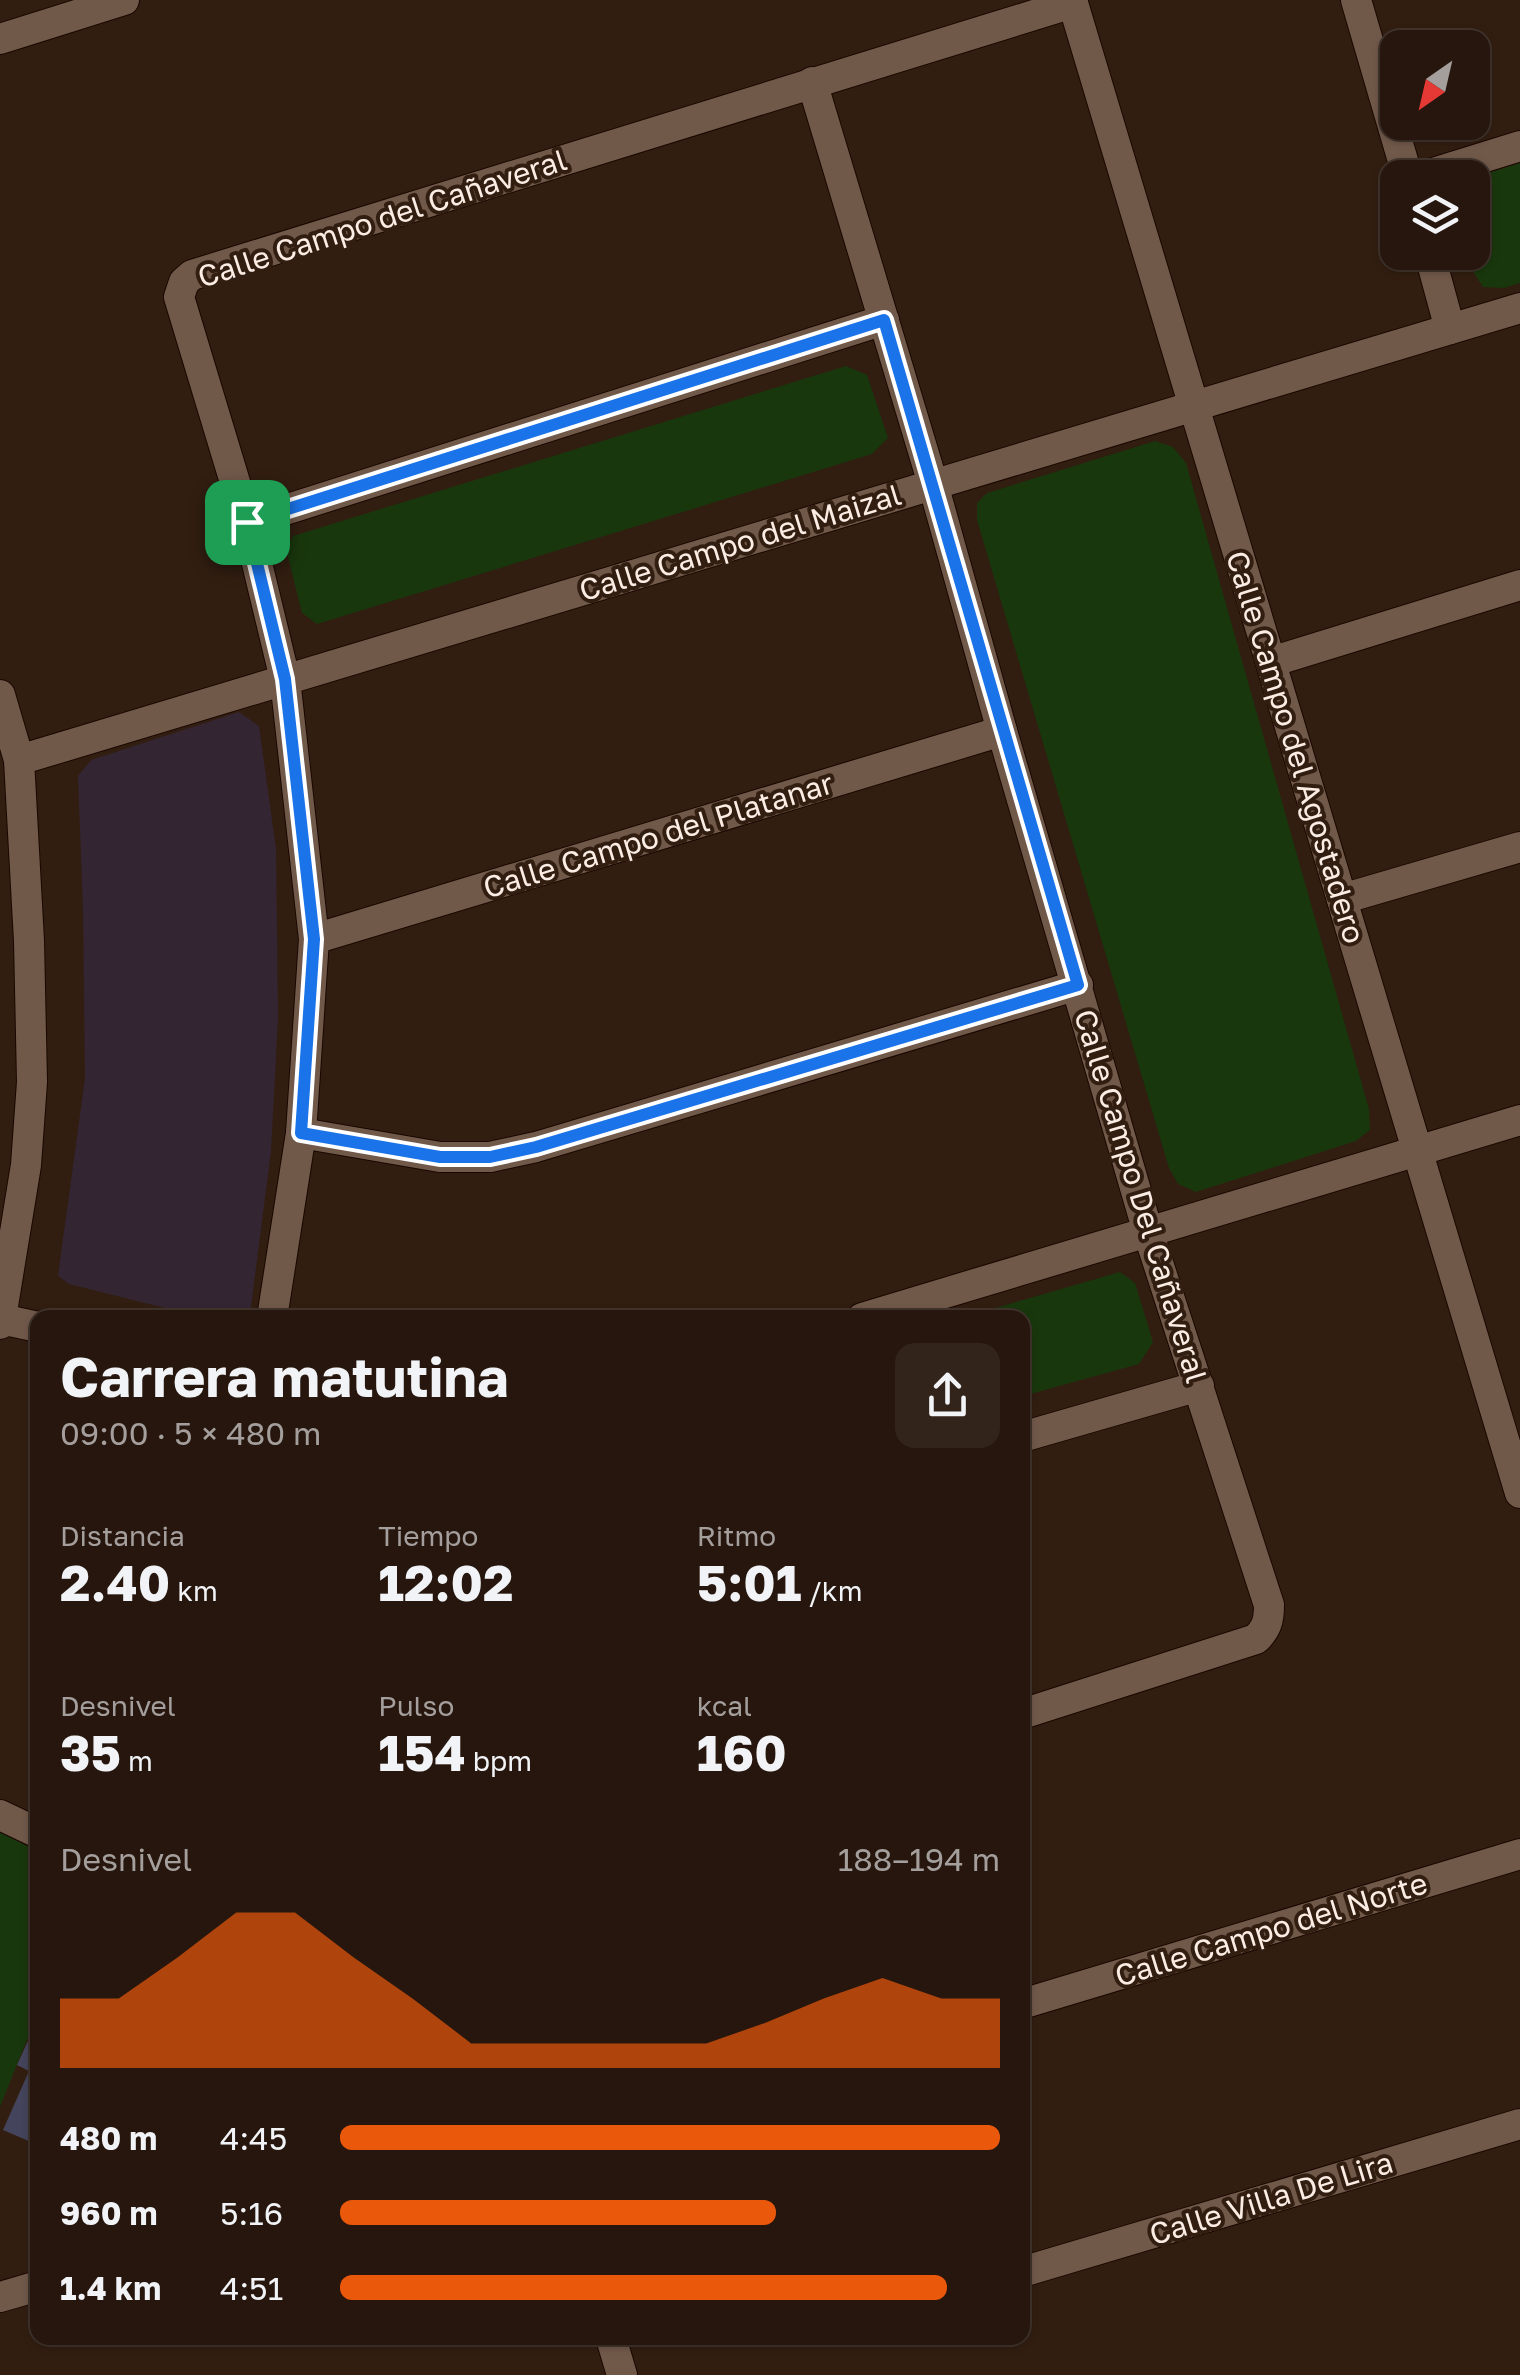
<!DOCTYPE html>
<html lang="es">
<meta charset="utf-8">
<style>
:root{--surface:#26160d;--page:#32231b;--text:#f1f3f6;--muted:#a49f9d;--line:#42352e;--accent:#ea580c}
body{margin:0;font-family:"Golos Text",sans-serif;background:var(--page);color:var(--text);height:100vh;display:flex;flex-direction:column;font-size:38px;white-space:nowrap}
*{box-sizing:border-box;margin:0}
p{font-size:32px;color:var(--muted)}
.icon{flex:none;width:55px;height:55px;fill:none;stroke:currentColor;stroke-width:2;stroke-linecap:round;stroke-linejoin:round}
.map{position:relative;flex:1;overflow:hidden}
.details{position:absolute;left:30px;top:1310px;width:1000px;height:1035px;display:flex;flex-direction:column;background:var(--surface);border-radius:20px;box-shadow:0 2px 8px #0004,0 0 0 2px var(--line)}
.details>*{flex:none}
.needle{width:65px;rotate:214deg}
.controls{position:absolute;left:1380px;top:30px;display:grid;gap:20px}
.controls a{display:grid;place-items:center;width:110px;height:110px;border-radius:20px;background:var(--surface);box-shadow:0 2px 8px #0004,0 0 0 2px var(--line);font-size:50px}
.pin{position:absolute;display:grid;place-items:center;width:85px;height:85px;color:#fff;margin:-42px;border-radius:20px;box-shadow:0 5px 15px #0006}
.round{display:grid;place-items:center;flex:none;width:105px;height:105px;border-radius:20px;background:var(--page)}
.headline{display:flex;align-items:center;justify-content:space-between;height:170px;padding:0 30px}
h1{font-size:55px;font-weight:700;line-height:75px}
.stats{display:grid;grid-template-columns:repeat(3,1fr);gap:15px;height:170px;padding:10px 30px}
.stats div{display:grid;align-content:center}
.stats b{font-size:50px;font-weight:700}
.stats small{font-size:28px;font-weight:400}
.stats p{font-size:28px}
.chart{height:280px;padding:20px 30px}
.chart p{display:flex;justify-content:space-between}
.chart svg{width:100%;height:180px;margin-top:10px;fill:var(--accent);opacity:.7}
ul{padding:0 30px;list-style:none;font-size:32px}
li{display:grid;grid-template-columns:160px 120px 1fr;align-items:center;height:75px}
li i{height:25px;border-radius:12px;background:var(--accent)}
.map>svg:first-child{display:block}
.industrial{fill:#342532}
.green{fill:#19370d}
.building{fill:#44455c}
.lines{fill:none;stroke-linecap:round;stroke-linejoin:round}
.minor-casing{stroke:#190700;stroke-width:32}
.minor{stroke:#71594a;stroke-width:30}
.route-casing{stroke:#fff;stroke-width:20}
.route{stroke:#1a73e8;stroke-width:12}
.labels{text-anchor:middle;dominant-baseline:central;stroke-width:8;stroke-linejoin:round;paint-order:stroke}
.street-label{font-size:30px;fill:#fbece4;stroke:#321e11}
</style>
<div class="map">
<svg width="1520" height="2375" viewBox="0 0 1520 2375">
<rect width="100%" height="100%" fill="#321e11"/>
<!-- industrial -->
<path class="industrial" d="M 239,712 L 259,726 L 276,849 L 278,1018 L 271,1151 L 250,1314 L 246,1317 L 201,1317 L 69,1284 L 58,1276 L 85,1078 L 83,910 L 78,776 L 91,760 Z"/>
<!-- green -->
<g class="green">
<path d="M 1520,163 L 1520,283 L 1504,288 L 1483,287 L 1471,268 L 1465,253 L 1472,252 L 1473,178 Z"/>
<path d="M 846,366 L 867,375 L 888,438 L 872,454 L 317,624 L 302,613 L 286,549 L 293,536 Z"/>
<path d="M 1155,441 L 1173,447 L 1186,463 L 1369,1109 L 1370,1130 L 1356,1141 L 1196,1192 L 1178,1184 L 1169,1168 L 977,520 L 977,503 L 987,493 Z"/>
<path d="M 1120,1272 L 1135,1283 L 1153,1342 L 1139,1364 L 1023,1396 L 1022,1318 L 964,1317 Z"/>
<path d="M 0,1832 L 38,1852 L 37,2015 L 0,2107 Z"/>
</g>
<!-- building -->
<path class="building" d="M 38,2019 L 38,2145 L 3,2130 L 29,2071 L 17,2065 Z"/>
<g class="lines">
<!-- minor casing -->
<g class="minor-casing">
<g id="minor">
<path d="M 1072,0 L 1520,1493"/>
<path d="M 1356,0 L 1408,178"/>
<path d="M 0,39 L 124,0"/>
<path d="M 812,82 L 933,484 L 1002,731 L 1148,1232 L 1269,1605 C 1269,1620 1267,1628 1256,1639 L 1022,1714"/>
<path d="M 1417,178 L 1520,146"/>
<path d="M 1429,252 L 1450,329"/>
<path d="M 247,522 L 884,320"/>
<path d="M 1271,662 L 1520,585"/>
<path d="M 0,695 L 19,760 L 29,941 L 32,1082 L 26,1165 L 0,1324"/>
<path d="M 19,760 L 1520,308"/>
<path d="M 1342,899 L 1520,847"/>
<path d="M 314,939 L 1002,731"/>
<path d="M 301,1133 L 440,1157 L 490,1157 L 536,1147 L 1078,985"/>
<path d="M 272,1318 L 301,1133 L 314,939 L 285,679 L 247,522 L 179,297 L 184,282 L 192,275 L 1073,3"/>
<path d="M 862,1318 L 1520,1120"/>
<path d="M 1,1319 L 38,1327"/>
<path d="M 1022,1437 L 1199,1386"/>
<path d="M 0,1815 L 38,1833"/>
<path d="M 1022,2004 L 1520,1854"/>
<path d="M 1022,2272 L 1520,2124"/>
<path d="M 0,2297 L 38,2286"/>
<path d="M 611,2338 L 622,2375"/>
</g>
</g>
<!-- minor -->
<use href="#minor" class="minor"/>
</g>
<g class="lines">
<!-- route casing -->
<g class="route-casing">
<path id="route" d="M 884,320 L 1078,985 L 536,1147 L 490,1157 L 440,1157 L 301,1133 L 314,939 L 285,679 L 247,522 Z"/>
</g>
<!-- route -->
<use href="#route" class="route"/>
</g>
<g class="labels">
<!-- street labels -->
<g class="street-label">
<text transform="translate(382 218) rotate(-18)">Calle Campo del Cañaveral</text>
<text transform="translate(740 542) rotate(-17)">Calle Campo del Maizal</text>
<text transform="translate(1296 747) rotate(73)">Calle Campo del Agostadero</text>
<text transform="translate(658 835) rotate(-17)">Calle Campo del Platanar</text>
<text transform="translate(1141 1196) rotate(73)">Calle Campo Del Cañaveral</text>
<text transform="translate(1271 1929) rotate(-17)">Calle Campo del Norte</text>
<text transform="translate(1271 2198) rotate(-17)">Calle Villa De Lira</text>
</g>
</g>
</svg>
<div class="controls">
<a><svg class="needle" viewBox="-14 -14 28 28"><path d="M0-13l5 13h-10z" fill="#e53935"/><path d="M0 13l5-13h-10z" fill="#a49f9d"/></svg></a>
<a><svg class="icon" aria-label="layers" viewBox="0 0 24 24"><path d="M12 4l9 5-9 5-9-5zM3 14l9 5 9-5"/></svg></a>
</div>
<div class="pin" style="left:247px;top:522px;background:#1e9e55"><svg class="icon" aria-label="arrive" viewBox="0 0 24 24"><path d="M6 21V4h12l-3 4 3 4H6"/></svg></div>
<section class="details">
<div class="headline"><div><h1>Carrera matutina</h1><p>09:00 · 5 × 480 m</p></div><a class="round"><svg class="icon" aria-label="share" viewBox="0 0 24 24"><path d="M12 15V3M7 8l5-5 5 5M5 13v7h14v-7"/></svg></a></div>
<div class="stats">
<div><p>Distancia</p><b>2.40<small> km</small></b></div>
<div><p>Tiempo</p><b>12:02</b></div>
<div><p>Ritmo</p><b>5:01<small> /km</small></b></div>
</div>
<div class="stats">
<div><p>Desnivel</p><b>35<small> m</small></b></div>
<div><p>Pulso</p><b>154<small> bpm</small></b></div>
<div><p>kcal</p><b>160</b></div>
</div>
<div class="chart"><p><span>Desnivel</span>188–194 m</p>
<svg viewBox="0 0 160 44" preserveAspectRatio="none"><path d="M0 44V27L10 27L20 17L30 6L40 6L50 17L60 27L70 38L80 38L90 38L100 38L110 38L120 33L130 27L140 22L150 27L160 27V44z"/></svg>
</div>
<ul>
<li><b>480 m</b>4:45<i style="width:100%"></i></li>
<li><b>960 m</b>5:16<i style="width:66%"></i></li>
<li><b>1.4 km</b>4:51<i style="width:92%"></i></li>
</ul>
</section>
</div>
